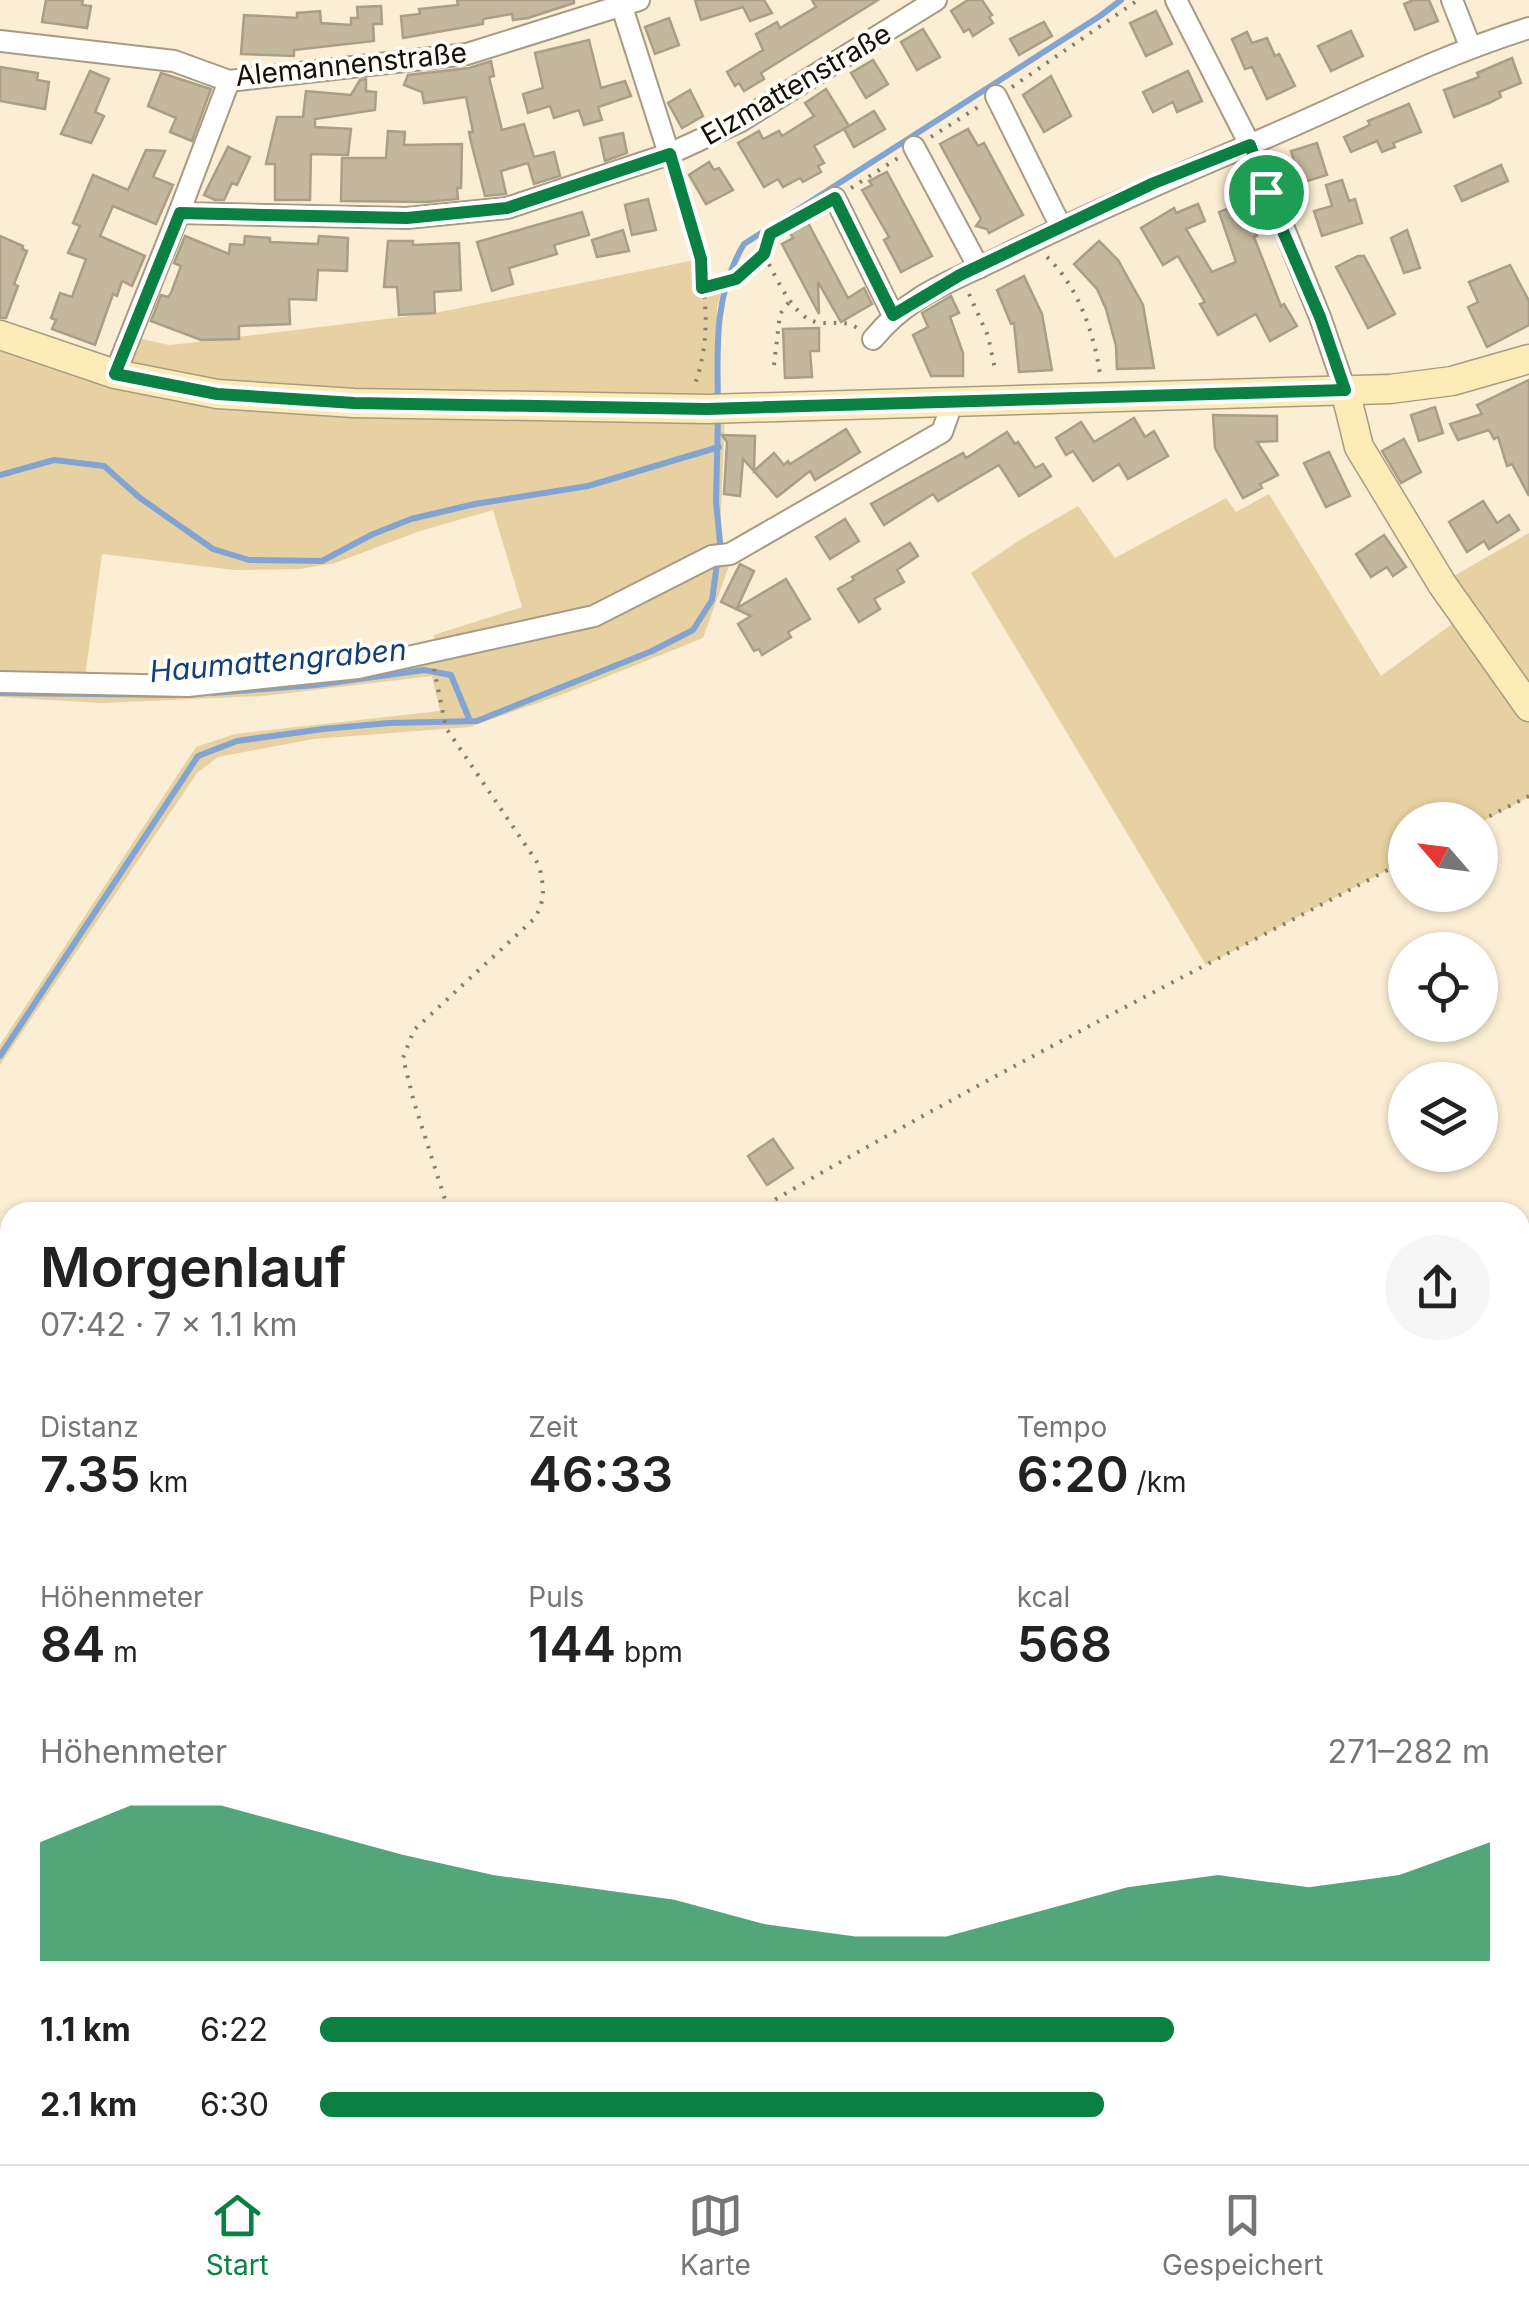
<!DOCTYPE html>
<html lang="de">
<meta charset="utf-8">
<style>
:root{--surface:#fff;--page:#f6f6f6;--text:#222;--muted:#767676;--line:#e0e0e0;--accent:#0b8043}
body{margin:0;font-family:Inter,sans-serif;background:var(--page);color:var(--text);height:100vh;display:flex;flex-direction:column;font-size:38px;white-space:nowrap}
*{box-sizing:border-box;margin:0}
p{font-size:32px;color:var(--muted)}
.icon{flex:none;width:55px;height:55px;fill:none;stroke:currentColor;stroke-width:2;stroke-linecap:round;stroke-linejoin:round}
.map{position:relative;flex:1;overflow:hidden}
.panel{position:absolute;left:0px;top:1202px;width:1530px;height:962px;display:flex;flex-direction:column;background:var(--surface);border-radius:30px 30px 0 0;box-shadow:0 2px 8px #0004}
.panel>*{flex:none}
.needle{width:65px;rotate:298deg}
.fabs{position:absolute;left:1388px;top:802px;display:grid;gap:20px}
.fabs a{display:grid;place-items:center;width:110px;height:110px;border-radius:50%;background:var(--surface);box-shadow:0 2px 8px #0004;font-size:50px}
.pin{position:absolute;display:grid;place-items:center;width:85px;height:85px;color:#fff;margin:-42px;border:5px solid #fff;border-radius:50%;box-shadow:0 2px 10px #0007}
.round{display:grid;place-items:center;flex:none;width:105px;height:105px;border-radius:52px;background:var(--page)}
.overview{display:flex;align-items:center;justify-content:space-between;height:170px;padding:0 40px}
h1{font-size:55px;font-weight:600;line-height:75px}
.metrics{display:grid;grid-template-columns:repeat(3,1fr);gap:15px;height:170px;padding:10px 40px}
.metrics div{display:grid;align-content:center}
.metrics b{font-size:50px;font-weight:600}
.metrics small{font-size:28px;font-weight:400}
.metrics p{font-size:28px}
.chart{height:280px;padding:20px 40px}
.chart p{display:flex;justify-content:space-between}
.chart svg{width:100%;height:180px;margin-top:10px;fill:var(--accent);opacity:.7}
ul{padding:0 40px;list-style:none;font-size:32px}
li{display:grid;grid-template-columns:160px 120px 1fr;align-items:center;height:75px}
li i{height:25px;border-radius:12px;background:var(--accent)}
.dock{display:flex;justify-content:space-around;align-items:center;height:140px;border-top:2px solid var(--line);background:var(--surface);font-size:28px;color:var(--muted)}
.dock a{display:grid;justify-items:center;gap:5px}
.dock .active{color:var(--accent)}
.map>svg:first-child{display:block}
.green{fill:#e7d0a1}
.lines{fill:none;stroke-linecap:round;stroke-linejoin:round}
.stream{stroke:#82a4d3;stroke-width:6}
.building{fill:#c3b79e;stroke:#aa9e86;stroke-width:2.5}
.street-casing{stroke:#a79c83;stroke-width:24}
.secondary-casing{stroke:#a79c83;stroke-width:31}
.highway-casing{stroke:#aa810f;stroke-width:39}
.path{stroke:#877e6d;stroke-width:4;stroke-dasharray:2.5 8;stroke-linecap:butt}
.street{stroke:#fff;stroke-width:20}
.secondary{stroke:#feecb8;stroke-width:28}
.highway{stroke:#fabf14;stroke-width:35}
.route-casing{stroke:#fff;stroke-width:20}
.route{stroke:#0b8043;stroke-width:12}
.labels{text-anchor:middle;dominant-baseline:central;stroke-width:8;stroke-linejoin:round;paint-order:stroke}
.street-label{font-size:28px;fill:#140f07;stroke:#fffdf7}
.water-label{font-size:30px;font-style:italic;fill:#123f78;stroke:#fffdf7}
</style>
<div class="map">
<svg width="1529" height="2164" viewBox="0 0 1529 2164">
<rect width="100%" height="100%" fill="#fbeed4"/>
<!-- green -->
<g class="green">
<path d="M 700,259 L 700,290 L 715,284 L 723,285 L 717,308 L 716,403 L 725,414 L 720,533 L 730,563 L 703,638 L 566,693 L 469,727 L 313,739 L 218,757 L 197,773 L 0,1065 L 0,1045 L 196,747 L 235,734 L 440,711 L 432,676 L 263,696 L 101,703 L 0,697 L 0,684 L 84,687 L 432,652 L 434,635 L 522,607 L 493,510 L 420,531 L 335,563 L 300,569 L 234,570 L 102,554 L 84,684 L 0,678 L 0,335 L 114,374 L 129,336 L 169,345 L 189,343 L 435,313 Z"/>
<path d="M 1269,494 L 1381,676 L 1456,621 L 1452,577 L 1529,533 L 1529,797 L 1480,823 L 1480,820 L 1405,820 L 1405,861 L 1206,965 L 971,573 L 1023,538 L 1078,506 L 1115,558 L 1226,498 L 1236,512 Z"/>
<path d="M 0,1973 L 10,1977 L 10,2155 L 1520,2155 L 1520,2030 L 1529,2028 L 1529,2164 L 0,2164 Z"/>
</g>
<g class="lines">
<!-- stream -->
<g class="stream">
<path d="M 718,403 C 717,346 714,294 744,244 L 1100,16 L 1121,0"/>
<path d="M 0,475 L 54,460 L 104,466 L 140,498 L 213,549 L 249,560 L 322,561 L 371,535 L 411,519 L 475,504 L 588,486 L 719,447"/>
<path d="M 0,693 L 176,695"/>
<path d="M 213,693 L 316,685 L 424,670 L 451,675 L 470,721"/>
<path d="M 0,1056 L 198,756 L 237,741 L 323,729 L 389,723 L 477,721 L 652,651 L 693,630 L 712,600 L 720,542 L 716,502 L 718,416"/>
</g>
</g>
<!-- building -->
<g class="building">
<path d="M 46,0 L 83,0 L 82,5 L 91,6 L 87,28 L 42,22 Z"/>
<path d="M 457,0 L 574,0 L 574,3 L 528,18 L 513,20 L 512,14 L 483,19 L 483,24 L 403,38 L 401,16 L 420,14 L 419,9 L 458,5 Z"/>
<path d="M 695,0 L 764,0 L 772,13 L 750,21 L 743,7 L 701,20 Z"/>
<path d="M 812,0 L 878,0 L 761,73 L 764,79 L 744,91 L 739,83 L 735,86 L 727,72 L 763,50 L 756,34 L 777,22 L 780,28 L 816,7 Z"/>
<path d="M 968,0 L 982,0 L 992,15 L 989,17 L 993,23 L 973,36 L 969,29 L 964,32 L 951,11 Z"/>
<path d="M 1413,0 L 1429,0 L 1438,21 L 1415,30 L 1404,4 Z"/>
<path d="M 381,6 L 382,24 L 373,24 L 374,41 L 294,50 L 294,56 L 241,54 L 244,15 L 297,18 L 297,13 L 320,11 L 321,23 L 351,25 L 351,18 L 358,18 L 357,7 Z"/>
<path d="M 1156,11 L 1172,44 L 1146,56 L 1130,23 Z"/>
<path d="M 669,18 L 679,45 L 655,54 L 645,27 Z"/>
<path d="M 1044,22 L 1052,36 L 1019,55 L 1010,39 Z"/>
<path d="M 923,29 L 940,57 L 917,70 L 901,42 Z"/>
<path d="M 1351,31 L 1363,56 L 1331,71 L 1318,46 Z"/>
<path d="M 1247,32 L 1252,43 L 1267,38 L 1275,56 L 1279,54 L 1295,86 L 1267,99 L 1252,67 L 1245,69 L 1232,39 Z"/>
<path d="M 589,40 L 601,88 L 625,81 L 631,96 L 598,107 L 602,120 L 584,125 L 579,110 L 554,118 L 550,106 L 528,113 L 523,94 L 543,88 L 535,53 Z"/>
<path d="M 1512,58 L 1521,83 L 1499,92 L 1501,97 L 1489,103 L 1454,117 L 1444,90 L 1479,77 L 1477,73 Z"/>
<path d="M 873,60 L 888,84 L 866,98 L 851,73 Z"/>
<path d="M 491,61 L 494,76 L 489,77 L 502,130 L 524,124 L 534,157 L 554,152 L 560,176 L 534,184 L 528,163 L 501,171 L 506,194 L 485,196 L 471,142 L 469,132 L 473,132 L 466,97 L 424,103 L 422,92 L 404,85 L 408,75 L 469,68 Z"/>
<path d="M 0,67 L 38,73 L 37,80 L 49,82 L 45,109 L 0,101 Z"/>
<path d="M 90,71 L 109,79 L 95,112 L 104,116 L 91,143 L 61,134 Z"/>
<path d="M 1188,71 L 1202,101 L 1177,112 L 1173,102 L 1153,112 L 1143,92 Z"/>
<path d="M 161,73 L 211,89 L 192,141 L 170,132 L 176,118 L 148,106 Z"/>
<path d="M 1051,76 L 1071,116 L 1044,132 L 1023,95 Z"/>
<path d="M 366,79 L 366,91 L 376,92 L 375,110 L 315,119 L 315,127 L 351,129 L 348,155 L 311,154 L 310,200 L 275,200 L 275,164 L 266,164 L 277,117 L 303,117 L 306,91 L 351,95 L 360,80 Z"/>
<path d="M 826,89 L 849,126 L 814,146 L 824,163 L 818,166 L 821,172 L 803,182 L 800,178 L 783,187 L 778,179 L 764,187 L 738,143 L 759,131 L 763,139 L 779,131 L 782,136 L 814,116 L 805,103 Z"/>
<path d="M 690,90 L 703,116 L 682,128 L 668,103 Z"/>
<path d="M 1409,104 L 1421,132 L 1393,143 L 1395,147 L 1382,152 L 1377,141 L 1351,152 L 1344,137 L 1370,125 L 1368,121 Z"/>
<path d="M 874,111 L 885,129 L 854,147 L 844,129 Z"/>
<path d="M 968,129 L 978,146 L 984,143 L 1023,215 L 989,233 L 987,229 L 976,226 L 981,219 L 940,144 Z"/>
<path d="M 388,131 L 405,132 L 404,145 L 462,144 L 461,188 L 457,188 L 458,199 L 427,202 L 341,201 L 342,158 L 386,158 Z"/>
<path d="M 623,133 L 627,153 L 605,161 L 600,138 Z"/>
<path d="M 1317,143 L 1327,175 L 1301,183 L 1291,151 Z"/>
<path d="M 228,147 L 250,157 L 237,185 L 232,183 L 224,200 L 215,200 L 204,195 Z"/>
<path d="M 146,150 L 165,151 L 153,177 L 173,185 L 156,224 L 113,206 L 100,236 L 145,256 L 132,286 L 122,281 L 117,296 L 113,294 L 95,345 L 52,329 L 56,320 L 51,318 L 60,293 L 72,297 L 86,259 L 68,253 L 80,226 L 73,223 L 93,175 L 128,190 Z"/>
<path d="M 709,162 L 714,170 L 719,168 L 733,190 L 706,204 L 689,175 Z"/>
<path d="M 1501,165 L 1508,181 L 1462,201 L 1455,186 Z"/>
<path d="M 887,172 L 932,256 L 901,272 L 884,240 L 889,237 L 862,190 L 872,185 L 869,181 Z"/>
<path d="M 1342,180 L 1349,201 L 1355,199 L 1362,223 L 1322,236 L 1314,211 L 1332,206 L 1326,185 Z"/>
<path d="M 648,199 L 656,230 L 632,235 L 625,205 Z"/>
<path d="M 1246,202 L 1257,236 L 1254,237 L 1281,306 L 1284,304 L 1297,326 L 1270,341 L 1256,314 L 1218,335 L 1200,304 L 1205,302 L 1178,256 L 1163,265 L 1141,228 L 1174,208 L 1176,213 L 1198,204 L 1205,221 L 1186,229 L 1212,272 L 1236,262 L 1219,212 Z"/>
<path d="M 582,212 L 589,235 L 554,245 L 557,254 L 509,268 L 513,284 L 492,291 L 477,242 Z"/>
<path d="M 807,221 L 848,298 L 864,288 L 872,304 L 841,322 L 818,282 L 819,314 L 782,244 L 793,238 L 788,230 Z"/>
<path d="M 623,230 L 629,251 L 597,257 L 592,240 Z"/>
<path d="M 1407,230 L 1420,268 L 1404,273 L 1391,238 Z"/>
<path d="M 0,236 L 23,246 L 22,249 L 27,251 L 14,284 L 18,286 L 6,318 L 0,318 Z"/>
<path d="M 185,236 L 229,254 L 230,244 L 244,245 L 245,236 L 270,238 L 270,242 L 318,244 L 319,236 L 348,238 L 347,271 L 318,270 L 316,300 L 289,299 L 290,324 L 239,326 L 239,339 L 201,340 L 151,321 L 161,295 L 168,297 L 171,293 L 181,266 L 174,263 Z"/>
<path d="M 388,241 L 413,241 L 413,245 L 459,243 L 461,290 L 434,292 L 435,313 L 399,315 L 397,287 L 384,287 Z"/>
<path d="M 1099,241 L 1118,260 L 1143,305 L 1154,368 L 1117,369 L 1116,346 L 1106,309 L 1097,289 L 1074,264 Z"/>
<path d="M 1358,256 L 1364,256 L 1395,314 L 1368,328 L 1336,267 Z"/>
<path d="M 1510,265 L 1529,301 L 1529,325 L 1487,347 L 1468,307 L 1478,302 L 1469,282 Z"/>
<path d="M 1024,276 L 1042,314 L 1052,370 L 1019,372 L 1014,323 L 1011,324 L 997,290 Z"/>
<path d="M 951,296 L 959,313 L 950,317 L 963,353 L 963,376 L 931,376 L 913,335 L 928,327 L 922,313 Z"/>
<path d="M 819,328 L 819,351 L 810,351 L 812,377 L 785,378 L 783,329 Z"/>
<path d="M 1529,380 L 1529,496 L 1512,464 L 1507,466 L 1498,437 L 1494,439 L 1489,430 L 1458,440 L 1450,424 L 1482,414 L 1477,405 Z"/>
<path d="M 1435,407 L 1443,433 L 1419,441 L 1411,415 Z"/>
<path d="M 1213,415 L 1277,416 L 1277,441 L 1257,442 L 1278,475 L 1260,484 L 1262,488 L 1243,498 L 1215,448 Z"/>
<path d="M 1134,418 L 1145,437 L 1154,431 L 1168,456 L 1128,479 L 1119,464 L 1093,481 L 1073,451 L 1066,455 L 1056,438 L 1081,422 L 1094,442 Z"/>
<path d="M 846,429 L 860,452 L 815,480 L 810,471 L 777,497 L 743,459 L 740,496 L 724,494 L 727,442 L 722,435 L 755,436 L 754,471 L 774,453 L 784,465 L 788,461 L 790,464 Z"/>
<path d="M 1007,432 L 1015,444 L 1018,442 L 1035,468 L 1043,464 L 1051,476 L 1019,496 L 999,465 L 938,501 L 933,494 L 884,525 L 871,504 L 963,453 L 966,458 Z"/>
<path d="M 1404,439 L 1421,472 L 1401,483 L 1382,451 Z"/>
<path d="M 1329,452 L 1350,496 L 1326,507 L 1304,463 Z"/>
<path d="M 1483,501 L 1497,523 L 1509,515 L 1519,530 L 1489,549 L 1484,541 L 1467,552 L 1449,522 Z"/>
<path d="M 845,519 L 859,541 L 830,559 L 816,537 Z"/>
<path d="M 1384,535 L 1406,567 L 1393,576 L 1387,567 L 1371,577 L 1356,554 Z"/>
<path d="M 910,543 L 918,556 L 897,570 L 904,582 L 874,599 L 880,609 L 859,622 L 838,589 L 854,580 L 852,577 Z"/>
<path d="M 740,564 L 754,571 L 737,608 L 786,579 L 810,619 L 788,632 L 791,637 L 762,655 L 759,649 L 754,651 L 738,624 L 751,616 L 721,602 Z"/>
<path d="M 773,1139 L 793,1168 L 767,1185 L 748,1156 Z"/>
</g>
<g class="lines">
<!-- street casing -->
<g class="street-casing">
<g id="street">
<path d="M 1176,0 L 1250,145 L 1320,317 L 1345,390"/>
<path d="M 1452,0 L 1470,46"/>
<path d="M 622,7 L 669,154"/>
<path d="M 0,41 L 174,61 L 229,81 L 467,54 L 639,0"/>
<path d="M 996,96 L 1061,227"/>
<path d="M 914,147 L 979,268"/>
<path d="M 835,198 L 893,315"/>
<path d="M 179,213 L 229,81"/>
<path d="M 873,339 C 909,295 950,282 999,258 C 1081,217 1164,181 1249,145 C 1342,106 1432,58 1529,28"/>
<path d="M 115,374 L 179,213 L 407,218 L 507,208 L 669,154 L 741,121 L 936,0"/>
<path d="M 0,682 L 188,686 L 358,668 L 594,616 L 712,556 L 730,554 L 942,432 L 953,401"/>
</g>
</g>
<!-- secondary casing -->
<g class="secondary-casing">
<g id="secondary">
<path d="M 0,335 L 115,374 L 217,394 L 354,403 L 707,409 L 1390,389 L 1452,381 L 1529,359"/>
<path d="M 1345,390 L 1359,447 L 1442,584 L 1529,707"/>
</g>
</g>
<!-- highway casing -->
<g class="highway-casing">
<g id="highway">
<path d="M 0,2008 L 10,2011"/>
<path d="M 1520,2056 L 1529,2052"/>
</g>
</g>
<!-- path -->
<g class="path">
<path d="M 1012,87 L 1138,0"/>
<path d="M 931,137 L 978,107"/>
<path d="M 675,174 C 696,240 720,315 695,384"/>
<path d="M 851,188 L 898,158"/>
<path d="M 764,254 L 770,234 L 817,208"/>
<path d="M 1047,257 C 1078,286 1094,333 1100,374"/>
<path d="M 702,288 L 736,279 L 764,254 C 774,274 790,310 810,320 C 825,327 843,318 857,328"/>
<path d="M 969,294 L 988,336 L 995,369"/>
<path d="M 774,365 L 780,314 L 789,302"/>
<path d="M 434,669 L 446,728 L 539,865 C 544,887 546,900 534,919 L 414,1030 L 403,1058 L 414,1102 L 449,1212"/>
<path d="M 1480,821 L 1529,796"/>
<path d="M 757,1210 C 969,1086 1187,975 1405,861"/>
<path d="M 1520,1475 L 1529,1473"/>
<path d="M 0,1973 L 10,1977"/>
<path d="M 0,2129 L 10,2129"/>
<path d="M 894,2155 L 1529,2161"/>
</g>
<!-- street -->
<use href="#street" class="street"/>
<!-- secondary -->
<use href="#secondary" class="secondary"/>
<!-- highway -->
<use href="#highway" class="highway"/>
</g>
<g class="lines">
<!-- route casing -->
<g class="route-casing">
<path id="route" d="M 1250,145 L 1266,192 L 1320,317 L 1345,390 L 707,409 L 354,403 L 217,394 L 115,374 L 180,213 L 407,218 L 507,208 L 670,154 L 701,259 L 702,288 L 736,279 L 764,254 L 770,234 L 835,198 L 893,315 L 960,275 L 1154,183 Z"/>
</g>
<!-- route -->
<use href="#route" class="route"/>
</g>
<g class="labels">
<!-- street labels -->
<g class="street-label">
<text transform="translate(351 64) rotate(-6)">Alemannenstraße</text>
<text transform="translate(796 84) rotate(-30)">Elzmattenstraße</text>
</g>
<!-- water labels -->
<g class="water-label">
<text transform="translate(278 660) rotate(-5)">Haumattengraben</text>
</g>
</g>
</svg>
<div class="fabs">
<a><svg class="needle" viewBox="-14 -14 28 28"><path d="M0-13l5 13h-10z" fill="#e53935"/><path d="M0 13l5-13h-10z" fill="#767676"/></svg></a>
<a><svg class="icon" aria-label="locate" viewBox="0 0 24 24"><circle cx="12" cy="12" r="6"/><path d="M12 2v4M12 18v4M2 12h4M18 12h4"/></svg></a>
<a><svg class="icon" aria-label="layers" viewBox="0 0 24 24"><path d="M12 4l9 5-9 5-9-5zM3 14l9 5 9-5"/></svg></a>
</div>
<div class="pin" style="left:1266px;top:192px;background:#1e9e55"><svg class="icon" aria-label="arrive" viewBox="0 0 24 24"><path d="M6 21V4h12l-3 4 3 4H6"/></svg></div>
<section class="panel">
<div class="overview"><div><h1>Morgenlauf</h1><p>07:42 · 7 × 1.1 km</p></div><a class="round"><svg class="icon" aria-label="share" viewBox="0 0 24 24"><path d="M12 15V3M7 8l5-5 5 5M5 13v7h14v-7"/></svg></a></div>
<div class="metrics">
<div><p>Distanz</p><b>7.35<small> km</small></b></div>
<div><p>Zeit</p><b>46:33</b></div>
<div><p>Tempo</p><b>6:20<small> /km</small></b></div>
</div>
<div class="metrics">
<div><p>Höhenmeter</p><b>84<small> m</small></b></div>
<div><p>Puls</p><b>144<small> bpm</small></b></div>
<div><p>kcal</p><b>568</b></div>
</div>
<div class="chart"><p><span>Höhenmeter</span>271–282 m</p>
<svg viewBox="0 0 160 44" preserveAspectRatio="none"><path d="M0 44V15L10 6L20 6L30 12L40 18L50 23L60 26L70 29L80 35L90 38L100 38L110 32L120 26L130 23L140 26L150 23L160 15V44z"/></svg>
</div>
<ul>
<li><b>1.1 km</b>6:22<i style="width:73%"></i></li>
<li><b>2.1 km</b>6:30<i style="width:67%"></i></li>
</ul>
</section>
</div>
<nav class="dock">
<a class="active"><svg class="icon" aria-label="home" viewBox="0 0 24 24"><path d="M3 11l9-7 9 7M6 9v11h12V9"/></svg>Start</a>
<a><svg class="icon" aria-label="map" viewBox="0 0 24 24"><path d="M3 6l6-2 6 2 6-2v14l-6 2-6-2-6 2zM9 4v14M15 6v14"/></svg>Karte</a>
<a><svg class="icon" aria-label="saved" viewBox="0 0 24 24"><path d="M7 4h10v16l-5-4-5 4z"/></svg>Gespeichert</a>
</nav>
